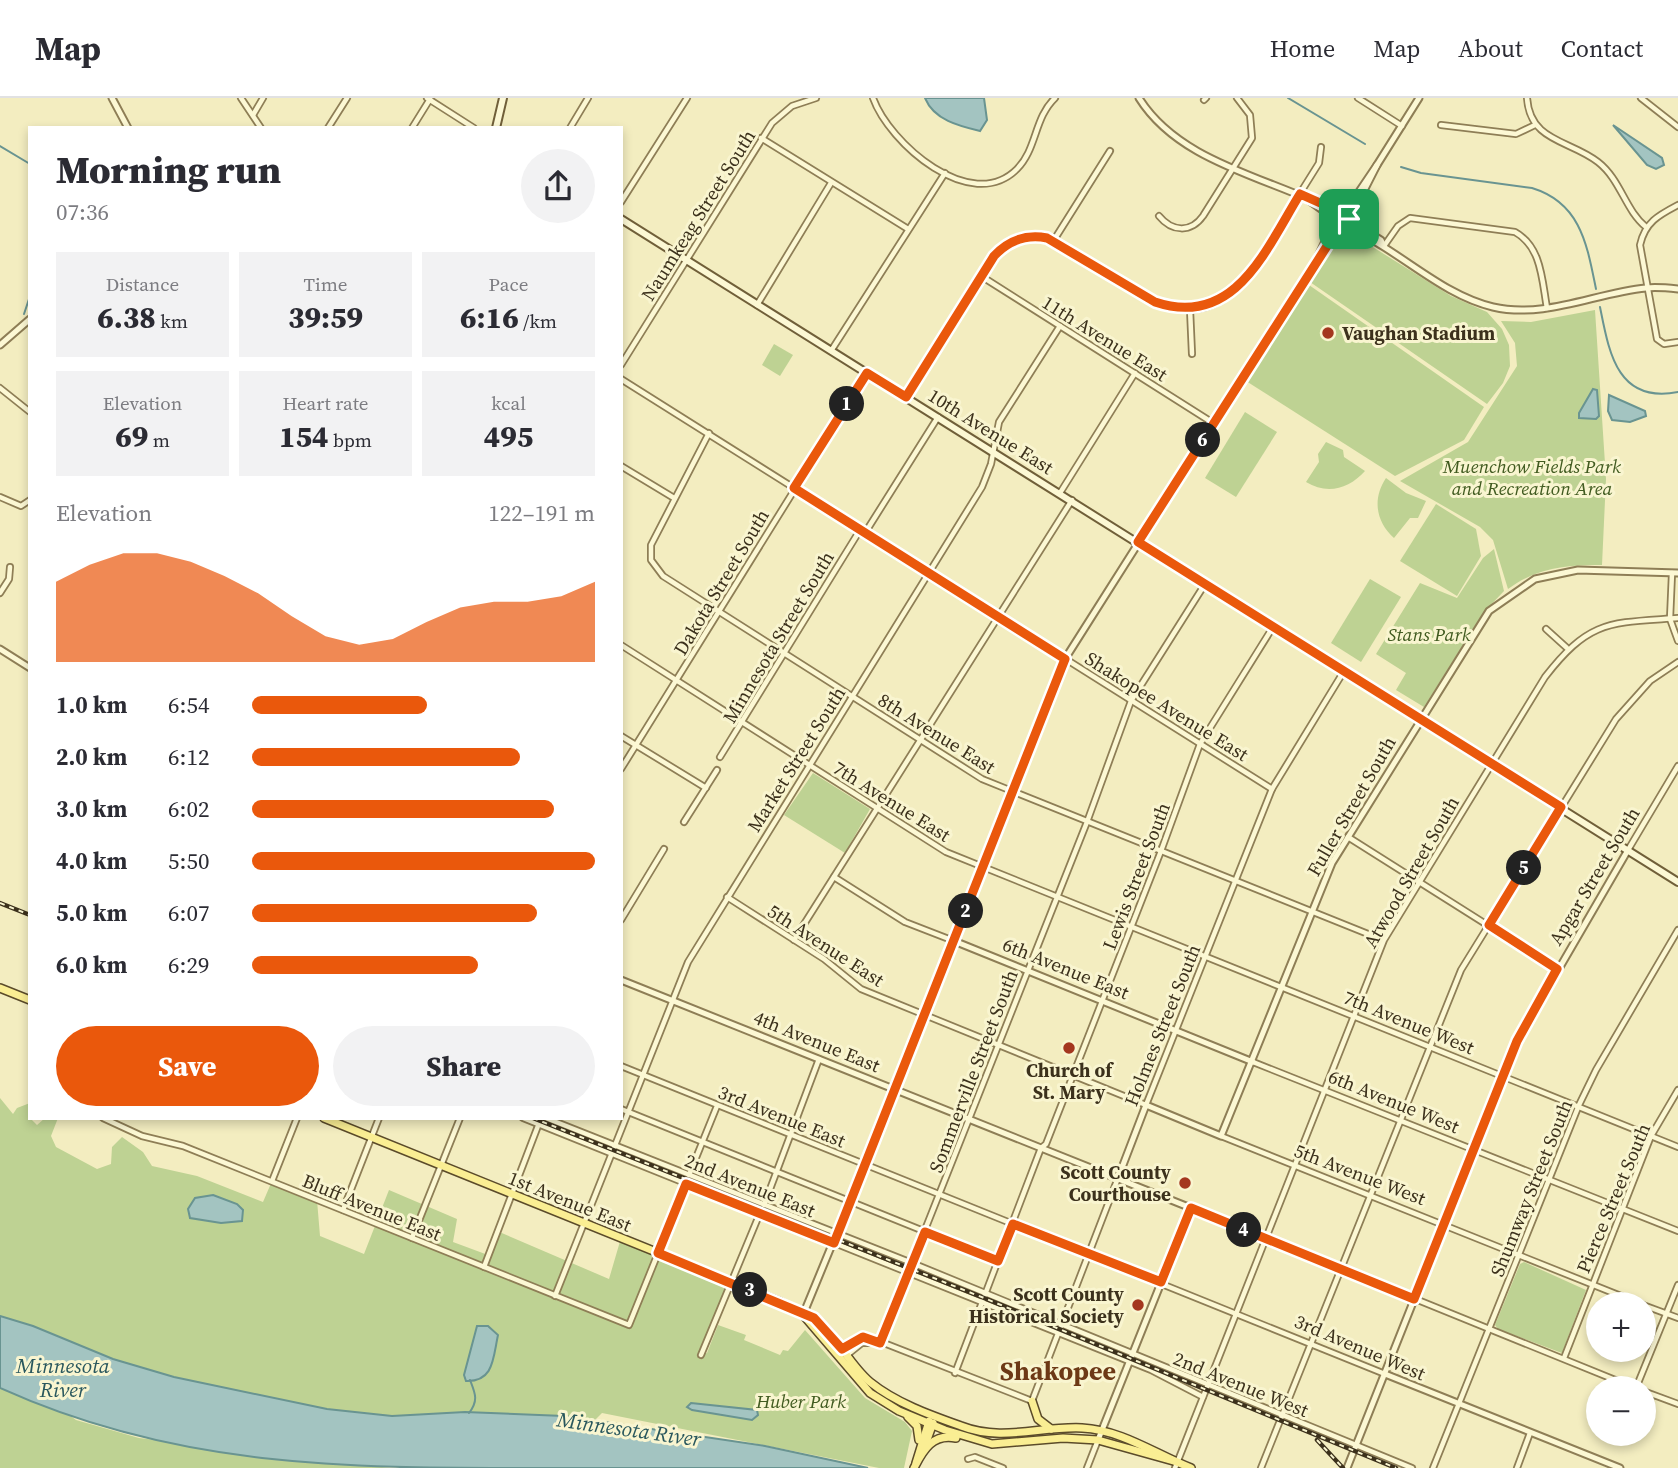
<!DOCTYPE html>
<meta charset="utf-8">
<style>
:root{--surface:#fff;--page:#f2f2f3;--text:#2b2b33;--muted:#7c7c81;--line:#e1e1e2;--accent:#ea580c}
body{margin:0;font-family:"Source Serif 4",serif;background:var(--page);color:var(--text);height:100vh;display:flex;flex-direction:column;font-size:26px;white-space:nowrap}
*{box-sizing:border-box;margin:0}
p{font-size:23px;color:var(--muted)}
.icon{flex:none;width:38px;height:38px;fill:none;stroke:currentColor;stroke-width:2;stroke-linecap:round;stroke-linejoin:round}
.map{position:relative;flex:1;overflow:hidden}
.side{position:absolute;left:28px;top:28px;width:595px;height:994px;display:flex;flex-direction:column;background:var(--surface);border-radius:0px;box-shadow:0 4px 10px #0003}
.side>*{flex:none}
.controls{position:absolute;left:1586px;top:1194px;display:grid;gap:14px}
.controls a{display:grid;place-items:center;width:70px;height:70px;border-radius:50%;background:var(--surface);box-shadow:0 4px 10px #0003;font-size:35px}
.pin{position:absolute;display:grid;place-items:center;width:60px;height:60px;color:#fff;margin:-30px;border-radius:14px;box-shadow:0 4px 10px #0006}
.km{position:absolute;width:35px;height:35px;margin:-18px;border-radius:50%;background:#222;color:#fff;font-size:19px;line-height:35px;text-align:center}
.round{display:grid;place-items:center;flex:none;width:74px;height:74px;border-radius:37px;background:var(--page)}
.head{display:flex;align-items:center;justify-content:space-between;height:119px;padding:0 28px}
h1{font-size:38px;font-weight:800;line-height:52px}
.metrics{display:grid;grid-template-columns:repeat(3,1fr);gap:10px;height:119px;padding:7px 28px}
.metrics div{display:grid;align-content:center;border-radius:0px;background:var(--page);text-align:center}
.metrics b{font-size:30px;font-weight:800}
.metrics small{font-size:19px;font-weight:400}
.metrics p{font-size:19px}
.chart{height:196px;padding:14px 28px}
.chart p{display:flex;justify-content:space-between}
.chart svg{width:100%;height:126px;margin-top:7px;fill:var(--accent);opacity:.7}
.primary-button{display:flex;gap:14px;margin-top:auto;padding:14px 28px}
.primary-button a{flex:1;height:80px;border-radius:42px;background:var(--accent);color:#fff;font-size:28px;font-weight:800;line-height:80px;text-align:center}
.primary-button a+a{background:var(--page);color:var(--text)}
ul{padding:0 28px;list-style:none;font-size:23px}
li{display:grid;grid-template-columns:112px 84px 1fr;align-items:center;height:52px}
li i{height:18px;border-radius:9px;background:var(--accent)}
header{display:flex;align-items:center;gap:42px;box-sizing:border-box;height:98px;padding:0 35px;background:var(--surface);border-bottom:2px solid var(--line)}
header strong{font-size:33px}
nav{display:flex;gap:38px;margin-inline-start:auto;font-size:24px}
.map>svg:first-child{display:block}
.green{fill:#bed293}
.water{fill:#a3c4c1;stroke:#699491;stroke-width:2}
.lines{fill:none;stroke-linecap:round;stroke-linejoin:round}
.stream{stroke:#699491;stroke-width:2}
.minor-casing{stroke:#8e7e56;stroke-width:8}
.tertiary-casing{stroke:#8e7e56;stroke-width:9}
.secondary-casing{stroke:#705f39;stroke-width:10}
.primary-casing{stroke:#5b4b2a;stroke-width:10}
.minor{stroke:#fcf8d4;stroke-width:4.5}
.tertiary{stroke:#fcf8d4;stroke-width:5}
.secondary{stroke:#fcf8d4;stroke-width:6}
.primary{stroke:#faee93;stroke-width:7}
.rail-casing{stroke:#3c311c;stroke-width:4.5}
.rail{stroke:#f9f5d0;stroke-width:2;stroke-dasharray:5;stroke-linecap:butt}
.route-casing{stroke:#fff;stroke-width:14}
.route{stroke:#ea580c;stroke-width:9}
.poi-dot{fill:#a4371f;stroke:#f9f5d0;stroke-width:2.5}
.labels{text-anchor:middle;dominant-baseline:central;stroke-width:6;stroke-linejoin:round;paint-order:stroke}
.street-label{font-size:19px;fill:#3c311c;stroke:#f9f5d0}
.poi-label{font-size:19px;font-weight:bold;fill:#3c311c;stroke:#f9f5d0;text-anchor:end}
.park-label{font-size:19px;font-style:italic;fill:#415b20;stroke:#f9f5d0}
.water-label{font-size:21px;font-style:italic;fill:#29575d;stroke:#f9f5d0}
.district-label{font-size:26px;font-weight:bold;fill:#6d3916;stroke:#f9f5d0}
</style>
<header>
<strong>Map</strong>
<nav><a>Home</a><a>Map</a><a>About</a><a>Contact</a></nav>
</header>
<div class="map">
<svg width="1678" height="1370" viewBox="0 0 1678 1370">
<rect width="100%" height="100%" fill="#f3edc0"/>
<!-- green -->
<g class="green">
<path d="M 1344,131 L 1451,198 L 1487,214 L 1502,231 L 1509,247 L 1510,268 L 1503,285 L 1487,306 L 1310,184 Z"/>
<path d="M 1309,187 L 1484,309 L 1464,342 L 1395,378 L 1246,283 Z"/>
<path d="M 1595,212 L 1606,381 L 1602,467 C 1568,467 1537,469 1508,491 L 1493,442 L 1480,429 L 1400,383 L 1468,344 L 1517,268 L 1515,245 L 1501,223 L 1531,224 Z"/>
<path d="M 774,246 L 793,257 L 780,278 L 762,267 Z"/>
<path d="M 1245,314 L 1277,334 L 1236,399 L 1205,380 Z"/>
<path d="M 1326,344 L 1343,352 L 1344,359 L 1365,373 C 1349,391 1327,397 1306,384 L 1319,364 L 1318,356 Z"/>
<path d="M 1386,380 L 1406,395 L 1426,403 L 1418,420 L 1410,420 L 1394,440 C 1376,424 1372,401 1386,380 Z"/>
<path d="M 1436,406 L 1476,431 L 1481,458 L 1457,498 L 1400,463 Z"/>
<path d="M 1494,451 L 1504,493 L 1483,515 L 1424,609 L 1396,592 L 1406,575 L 1376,556 L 1420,485 L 1457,500 L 1483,460 Z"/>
<path d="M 1370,481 L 1401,499 L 1361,564 L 1331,545 Z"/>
<path d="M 813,675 L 870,711 L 845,755 L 784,717 Z"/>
<path d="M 0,1000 L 13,1016 L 17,1010 L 30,1005 L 30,1020 L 37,1027 L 45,1020 L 58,1020 L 51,1038 L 56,1049 L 97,1071 L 111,1066 L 112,1049 L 122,1039 L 143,1054 L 152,1068 L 197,1078 L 263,1104 L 272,1083 L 317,1102 L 320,1138 L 364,1156 L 389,1092 L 457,1121 L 453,1144 L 488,1157 L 497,1133 L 609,1181 L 621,1140 L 733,1185 L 702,1256 L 707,1255 L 718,1227 L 746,1237 L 744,1242 L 780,1257 L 783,1252 L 788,1253 L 805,1232 L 865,1300 L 905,1324 L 912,1333 L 904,1370 L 879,1370 L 602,1315 L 594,1323 L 567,1320 L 400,1345 L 113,1261 L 33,1228 L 0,1218 Z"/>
<path d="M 1524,1164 L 1586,1192 L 1562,1255 L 1498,1231 L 1495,1227 L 1520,1166 Z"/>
<path d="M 0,1266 L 76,1322 L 139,1340 L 390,1370 L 0,1370 Z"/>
</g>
<!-- water -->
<g class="water">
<path d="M 925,0 L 984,0 L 987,22 L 980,33 C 959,28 934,22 925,0 Z"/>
<path d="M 1613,27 L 1662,60 L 1664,67 L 1656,71 L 1647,67 Z"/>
<path d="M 1593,291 L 1597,292 L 1599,318 L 1596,321 L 1579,320 L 1579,315 Z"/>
<path d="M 1609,297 L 1645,313 L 1646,318 L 1630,324 L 1612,322 L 1608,313 Z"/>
<path d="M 213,1097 L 237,1106 L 243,1112 L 242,1123 L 221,1125 L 190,1120 L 188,1111 L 195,1100 Z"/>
<path d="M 0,1218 L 33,1228 L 113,1261 L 174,1279 L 327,1311 L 392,1318 L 465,1314 L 564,1318 L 765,1348 L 868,1370 C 757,1370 645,1370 534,1370 C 344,1370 177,1370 0,1290 Z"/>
<path d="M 477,1228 L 488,1228 L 498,1237 C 493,1260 494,1284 466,1283 L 464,1277 Z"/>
<path d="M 691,1305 L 757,1312 L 758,1317 L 752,1322 L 692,1312 L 687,1309 Z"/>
</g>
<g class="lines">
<!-- stream -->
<g class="stream">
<path d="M 1288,0 L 1365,46"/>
<path d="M 0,48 L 30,66"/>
<path d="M 1401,69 L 1421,75 L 1532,90 C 1581,105 1587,147 1596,191"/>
<path d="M 1600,209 C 1609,254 1617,306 1678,294"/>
<path d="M 24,216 L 30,198"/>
<path d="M 469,1315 C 479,1302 475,1295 470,1282"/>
</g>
<!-- minor casing -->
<g class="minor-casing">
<g id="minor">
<path d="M 241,0 L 261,30"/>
<path d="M 427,0 L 474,30"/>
<path d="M 873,0 C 889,45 971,117 1017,71 C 1037,51 1034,20 1055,0"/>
<path d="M 1358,0 L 1402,28"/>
<path d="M 1527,0 C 1530,44 1570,42 1598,64 C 1621,82 1625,112 1646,129"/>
<path d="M 1641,0 L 1678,29"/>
<path d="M 1204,2 L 1206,0"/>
<path d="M 253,17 L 263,0"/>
<path d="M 1441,27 L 1516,36 L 1535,27"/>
<path d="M 328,30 L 347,0"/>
<path d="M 412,30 L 430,1"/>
<path d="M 570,30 L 588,0"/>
<path d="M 761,40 L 908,131"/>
<path d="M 621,104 L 687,0"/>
<path d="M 1678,107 C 1659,117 1645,124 1640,147 L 1657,241 L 1664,246 L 1678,244"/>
<path d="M 1159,118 C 1172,134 1191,135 1203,118 L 1252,40 L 1250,17 L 1237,0"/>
<path d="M 1054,142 L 1110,53"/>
<path d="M 1384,148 L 1398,128 L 1410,120 L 1515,134 C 1542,149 1542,183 1547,210"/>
<path d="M 981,178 L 1213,325"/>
<path d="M 757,207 L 831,85"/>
<path d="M 1190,211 L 1192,256"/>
<path d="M 831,253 L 945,75"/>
<path d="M 621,267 L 772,25 L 792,8 L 816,0"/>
<path d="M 621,281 L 1272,691"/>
<path d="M 0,290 L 30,314"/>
<path d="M 906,299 C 932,266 952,226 974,190 C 983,175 991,157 1006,147 C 1077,99 1166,289 1251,174 L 1319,65 L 1321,49"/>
<path d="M 709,335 L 651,447 L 651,462 L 663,478 L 982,681 L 1383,842"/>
<path d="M 621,368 L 674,400"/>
<path d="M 1060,395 L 1135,275"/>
<path d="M 0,399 L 21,408 L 30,402"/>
<path d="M 865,435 L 938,319"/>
<path d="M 1672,475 L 1670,521 L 1678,543"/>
<path d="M 0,495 L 9,481 L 10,469"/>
<path d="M 1546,531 L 1567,550"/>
<path d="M 621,547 L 946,754 L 1678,1049"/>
<path d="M 621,638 L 706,690"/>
<path d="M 720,659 L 860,432"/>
<path d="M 621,671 L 867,275"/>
<path d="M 684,724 L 717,672"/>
<path d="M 1348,739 L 1557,871"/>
<path d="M 1628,752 L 1678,668"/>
<path d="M 834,779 L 905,824 L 954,843"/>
<path d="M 727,799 L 824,861 L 861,891 L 1146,1007 L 1272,691 L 1344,573"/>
<path d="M 621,822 L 664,751"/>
<path d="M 794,842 L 1072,402"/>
<path d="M 1253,964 L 1678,1133"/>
<path d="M 621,968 L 1385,1276"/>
<path d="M 621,1011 L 998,1163"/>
<path d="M 103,1020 L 142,1038 L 183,1048 L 629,1227 L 686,1086"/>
<path d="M 523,1020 L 1151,1272 L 1203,1299"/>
<path d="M 546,1020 L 912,1165 L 1412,1370"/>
<path d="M 1221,1038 L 1641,1206"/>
<path d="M 689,1077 L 717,1008"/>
<path d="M 272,1083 L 297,1020"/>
<path d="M 764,1107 L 819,961"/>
<path d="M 1191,1110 L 1635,1290"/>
<path d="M 343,1112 L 379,1020"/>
<path d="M 412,1140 L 460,1020"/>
<path d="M 484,1169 L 541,1020"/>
<path d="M 555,1198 L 688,864 L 982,389 L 991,366 L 999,324 L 1060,228"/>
<path d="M 1643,1207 L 1678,1220"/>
<path d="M 880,1245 L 1087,724 L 1131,603 L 1205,486"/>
<path d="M 842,1251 L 859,1239 L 871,1240 L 1032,1303 L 1118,1080"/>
<path d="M 701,1257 L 760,1115"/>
<path d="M 847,1257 L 862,1245 L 880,1245"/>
<path d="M 1564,1260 L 1651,1038 L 1678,992"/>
<path d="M 955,1275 L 1041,1050 L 1046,1046 L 1161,753 L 1200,646 L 1273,529"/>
<path d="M 1636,1290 L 1678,1187"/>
<path d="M 1643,1293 L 1678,1306"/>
<path d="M 968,1361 L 975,1359 L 1003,1370"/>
<path d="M 1087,1370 L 1098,1342"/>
<path d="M 1175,1370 L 1384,842 L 1545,579 C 1590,521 1610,525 1678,520"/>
<path d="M 1261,1370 L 1461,872 L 1616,621 L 1650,583 L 1678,564"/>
<path d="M 1433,1370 L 1579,1007 L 1596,972 L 1678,832"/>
<path d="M 1517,1370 L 1530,1335"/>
</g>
</g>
<!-- tertiary casing -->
<g class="tertiary-casing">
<g id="tertiary">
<path d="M 112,0 L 128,30"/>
<path d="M 1139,0 C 1181,67 1274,80 1340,116"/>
<path d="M 1300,96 L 1335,121"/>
<path d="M 1349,122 L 1381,142 L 1384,148"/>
<path d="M 1343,128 C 1396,148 1438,196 1493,209 C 1545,221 1595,195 1646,190 C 1656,189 1668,190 1678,191"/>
<path d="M 1314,169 L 1336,134 L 1347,126 L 1377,67 L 1419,0"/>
<path d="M 0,247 L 30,221"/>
<path d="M 0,551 L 30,570"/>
<path d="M 954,843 L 1253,964"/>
<path d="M 621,882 L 1191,1110 L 1098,1342"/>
<path d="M 1118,1080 L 1146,1007 L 1221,1038 L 1332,765 L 1489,513 L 1535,481 L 1578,472 L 1678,475"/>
<path d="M 803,1217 L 896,991 L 1065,561 L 1312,171 L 1337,118 L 1348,110 L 1377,67"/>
<path d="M 1385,1276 L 1620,1370"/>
<path d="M 1347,1370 L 1517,943 L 1628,752"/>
</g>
</g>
<!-- secondary casing -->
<g class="secondary-casing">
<g id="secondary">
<path d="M 496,30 L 503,0"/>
<path d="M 621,121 L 1678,784"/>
</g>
</g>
<!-- primary casing -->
<g class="primary-casing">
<g id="primary">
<path d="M 0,890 L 30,902"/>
<path d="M 324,1020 L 780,1204 C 793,1211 811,1217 822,1227 C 840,1244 851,1268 870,1284 C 896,1305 930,1317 961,1328 C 1002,1344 1040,1328 1082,1330 C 1122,1332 1155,1356 1191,1370"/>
<path d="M 805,1219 L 870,1295 L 899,1313 L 945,1332 L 992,1346 L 1063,1340 L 1098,1342 L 1177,1364"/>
<path d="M 1032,1303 L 1038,1321 L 1051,1331"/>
<path d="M 908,1319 L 917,1328 L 919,1342"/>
<path d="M 924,1350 L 933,1325"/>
<path d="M 916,1365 L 929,1323"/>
<path d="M 914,1370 C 923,1352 933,1335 956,1340"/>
</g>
</g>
<!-- minor -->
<use href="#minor" class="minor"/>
<!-- tertiary -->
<use href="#tertiary" class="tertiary"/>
<!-- secondary -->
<use href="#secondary" class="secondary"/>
<!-- primary -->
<use href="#primary" class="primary"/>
<!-- rail casing -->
<g class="rail-casing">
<g id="rail">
<path d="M 0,805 L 30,817"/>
<path d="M 533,1020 L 984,1200 L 1396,1370"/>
<path d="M 1317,1342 L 1343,1370"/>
</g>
</g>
<!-- rail -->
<use href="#rail" class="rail"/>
</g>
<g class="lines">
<!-- route casing -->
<g class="route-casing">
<path id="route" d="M 1300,96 L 1345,116 L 1348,126 L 1336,134 L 1138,444 L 1561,709 L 1489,827 L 1557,871 L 1517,943 L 1414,1201 L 1191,1110 L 1161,1184 L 1013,1126 L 998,1163 L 925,1134 L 880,1245 L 863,1239 L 842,1251 L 814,1220 L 658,1155 L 686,1086 L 834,1145 L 1065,561 L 794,390 L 867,275 L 906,299 L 994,158 C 1008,143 1026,136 1047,140 L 1155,204 C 1235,231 1266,151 1300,96 Z"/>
</g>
<!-- route -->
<use href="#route" class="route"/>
</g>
<!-- markers -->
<g class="poi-dot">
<circle cx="1328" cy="235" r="7"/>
<circle cx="1069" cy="950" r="7"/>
<circle cx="1185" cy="1085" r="7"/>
<circle cx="1138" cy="1207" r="7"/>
</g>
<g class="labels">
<!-- street labels -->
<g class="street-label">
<text transform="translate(698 117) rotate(-58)">Naumkeag Street South</text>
<text transform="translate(1105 240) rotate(32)">11th Avenue East</text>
<text transform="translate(991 333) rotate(32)">10th Avenue East</text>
<text transform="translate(721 484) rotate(-59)">Dakota Street South</text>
<text transform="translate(778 539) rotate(-59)">Minnesota Street South</text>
<text transform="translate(1167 608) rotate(32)">Shakopee Avenue East</text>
<text transform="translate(937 635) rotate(32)">8th Avenue East</text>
<text transform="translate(796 661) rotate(-58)">Market Street South</text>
<text transform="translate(892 703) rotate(32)">7th Avenue East</text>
<text transform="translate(1351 708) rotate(-60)">Fuller Street South</text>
<text transform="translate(1411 774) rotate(-60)">Atwood Street South</text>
<text transform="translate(1136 778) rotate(-69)">Lewis Street South</text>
<text transform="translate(1594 778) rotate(-59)">Apgar Street South</text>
<text transform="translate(826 847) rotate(33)">5th Avenue East</text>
<text transform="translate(1066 870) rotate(22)">6th Avenue East</text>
<text transform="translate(1409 924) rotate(22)">7th Avenue West</text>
<text transform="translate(1162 927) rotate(-68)">Holmes Street South</text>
<text transform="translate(817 943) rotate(22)">4th Avenue East</text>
<text transform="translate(973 973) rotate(-69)">Sommerville Street South</text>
<text transform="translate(1394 1003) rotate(22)">6th Avenue West</text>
<text transform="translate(782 1018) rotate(22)">3rd Avenue East</text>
<text transform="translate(1360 1076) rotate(21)">5th Avenue West</text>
<text transform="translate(750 1087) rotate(22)">2nd Avenue East</text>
<text transform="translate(1531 1090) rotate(-68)">Shumway Street South</text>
<text transform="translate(1613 1100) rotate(-67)">Pierce Street South</text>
<text transform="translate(570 1103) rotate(22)">1st Avenue East</text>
<text transform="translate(372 1109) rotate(22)">Bluff Avenue East</text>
<text transform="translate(1360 1249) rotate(23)">3rd Avenue West</text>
<text transform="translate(1241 1286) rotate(22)">2nd Avenue West</text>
</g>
<!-- poi labels -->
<g class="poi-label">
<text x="1342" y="235" text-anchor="start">Vaughan Stadium</text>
<text x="1069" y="972" text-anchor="middle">Church of<tspan x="1069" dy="22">St. Mary</tspan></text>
<text x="1171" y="1074">Scott County<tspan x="1171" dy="22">Courthouse</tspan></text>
<text x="1124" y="1196">Scott County<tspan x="1124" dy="22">Historical Society</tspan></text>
</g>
<!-- park labels -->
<g class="park-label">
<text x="1532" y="368">Muenchow Fields Park<tspan x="1532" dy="22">and Recreation Area</tspan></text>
<text x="1429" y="536">Stans Park</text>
<text x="801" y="1303">Huber Park</text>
</g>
<!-- water labels -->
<g class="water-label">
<text x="63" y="1267">Minnesota<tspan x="63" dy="24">River</tspan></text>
<text transform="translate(629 1331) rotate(8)">Minnesota River</text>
</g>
<!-- district labels -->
<g class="district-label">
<text x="1058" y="1273">Shakopee</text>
</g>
</g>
</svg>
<div class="controls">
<a>+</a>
<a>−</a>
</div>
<div class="pin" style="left:1349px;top:121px;background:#1e9e55"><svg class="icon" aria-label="arrive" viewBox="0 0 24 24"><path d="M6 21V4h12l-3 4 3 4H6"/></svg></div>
<b class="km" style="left:847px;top:306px">1</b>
<b class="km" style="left:966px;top:813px">2</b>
<b class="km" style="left:750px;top:1192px">3</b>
<b class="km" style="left:1244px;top:1132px">4</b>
<b class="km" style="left:1524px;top:770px">5</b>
<b class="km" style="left:1203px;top:342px">6</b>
<section class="side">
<div class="head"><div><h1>Morning run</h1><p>07:36</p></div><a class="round"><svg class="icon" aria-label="share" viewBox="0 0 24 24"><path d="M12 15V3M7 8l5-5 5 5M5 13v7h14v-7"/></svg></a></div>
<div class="metrics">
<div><p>Distance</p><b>6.38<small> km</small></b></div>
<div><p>Time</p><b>39:59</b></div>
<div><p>Pace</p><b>6:16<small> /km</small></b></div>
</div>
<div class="metrics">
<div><p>Elevation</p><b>69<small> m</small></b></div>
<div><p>Heart rate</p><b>154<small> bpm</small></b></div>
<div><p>kcal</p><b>495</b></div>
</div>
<div class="chart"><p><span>Elevation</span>122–191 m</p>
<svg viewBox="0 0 160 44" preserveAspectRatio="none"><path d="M0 44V16L10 10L20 6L30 6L40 9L50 14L60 20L70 28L80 35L90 38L100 36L110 30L120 25L130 23L140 23L150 21L160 16V44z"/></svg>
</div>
<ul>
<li><b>1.0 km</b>6:54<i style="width:51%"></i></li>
<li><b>2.0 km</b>6:12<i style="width:78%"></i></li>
<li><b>3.0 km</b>6:02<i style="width:88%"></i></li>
<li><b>4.0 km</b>5:50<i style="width:100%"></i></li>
<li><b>5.0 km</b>6:07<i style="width:83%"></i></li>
<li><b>6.0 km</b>6:29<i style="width:66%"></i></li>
</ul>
<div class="primary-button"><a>Save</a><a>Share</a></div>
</section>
</div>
